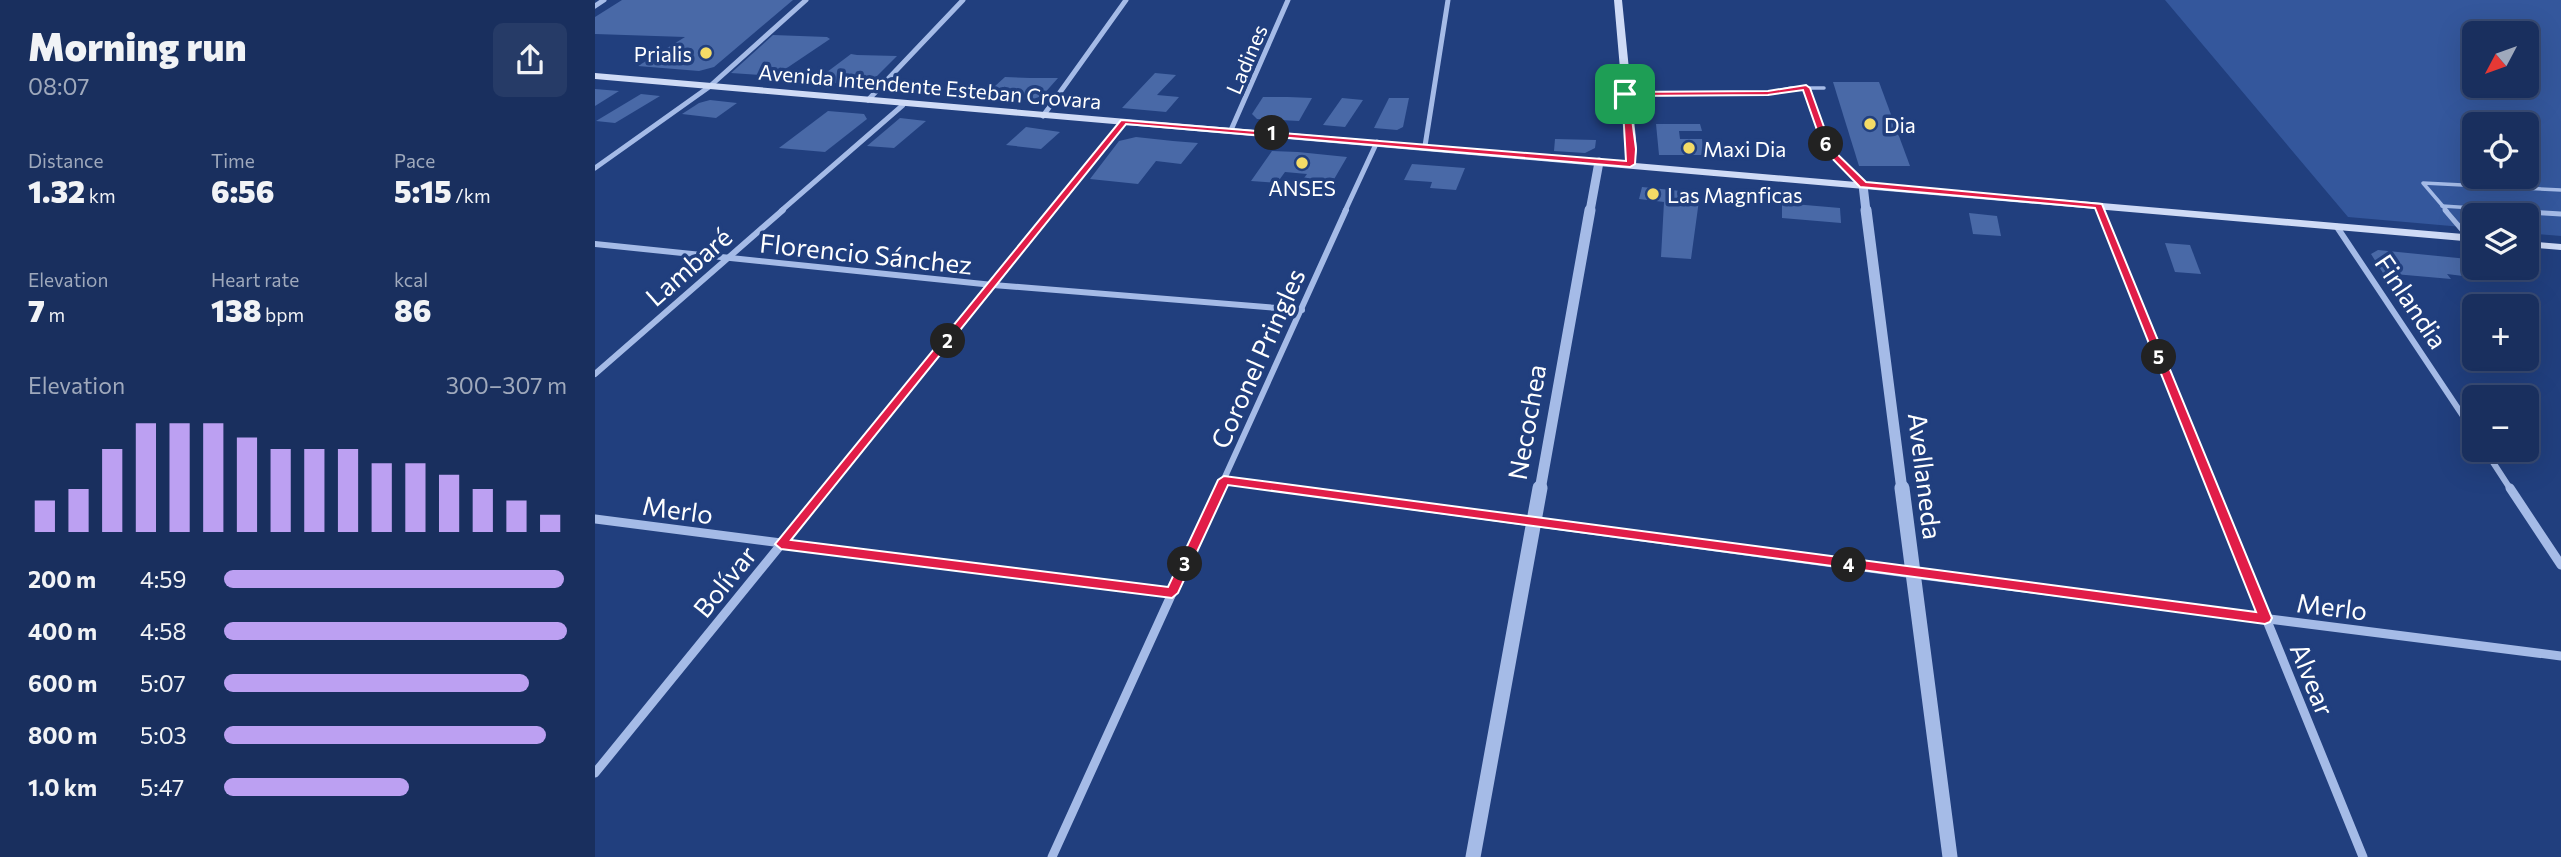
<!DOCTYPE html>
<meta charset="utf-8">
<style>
:root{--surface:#192f5e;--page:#263b67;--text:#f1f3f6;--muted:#9fa9bc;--line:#374a73;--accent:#bca0f2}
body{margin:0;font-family:Commissioner,sans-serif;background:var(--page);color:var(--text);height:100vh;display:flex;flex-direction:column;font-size:26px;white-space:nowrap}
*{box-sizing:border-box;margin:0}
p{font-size:23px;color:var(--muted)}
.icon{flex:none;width:38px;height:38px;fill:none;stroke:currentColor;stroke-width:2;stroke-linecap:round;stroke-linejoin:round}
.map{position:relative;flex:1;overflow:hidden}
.details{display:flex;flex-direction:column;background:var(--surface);width:595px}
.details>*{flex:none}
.needle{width:46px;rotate:229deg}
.fabs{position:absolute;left:1867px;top:21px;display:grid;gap:14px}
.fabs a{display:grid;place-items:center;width:77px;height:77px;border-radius:10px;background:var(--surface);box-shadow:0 7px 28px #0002,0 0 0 2px var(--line);font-size:35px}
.pin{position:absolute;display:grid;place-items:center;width:60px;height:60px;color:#fff;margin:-30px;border-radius:14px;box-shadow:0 4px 10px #0006}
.km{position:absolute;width:35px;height:35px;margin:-18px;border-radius:50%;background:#222;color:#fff;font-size:19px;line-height:35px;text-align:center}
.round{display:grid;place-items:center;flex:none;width:74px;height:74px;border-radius:10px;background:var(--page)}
.headline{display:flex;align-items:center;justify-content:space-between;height:119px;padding:0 28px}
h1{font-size:38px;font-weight:800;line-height:52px}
.metrics{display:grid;grid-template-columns:repeat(3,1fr);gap:10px;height:119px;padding:7px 28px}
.metrics div{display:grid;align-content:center}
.metrics b{font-size:30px;font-weight:800}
.metrics small{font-size:19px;font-weight:400}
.metrics p{font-size:19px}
.chart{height:196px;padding:14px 28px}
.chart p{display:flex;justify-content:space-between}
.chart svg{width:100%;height:126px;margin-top:7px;stroke:var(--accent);stroke-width:6}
ul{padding:0 28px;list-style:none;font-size:23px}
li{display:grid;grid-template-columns:112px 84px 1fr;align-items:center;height:52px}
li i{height:18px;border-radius:9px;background:var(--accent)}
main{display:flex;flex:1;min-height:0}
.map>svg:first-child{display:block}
.green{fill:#34579c;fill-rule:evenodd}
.building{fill:#4969a7}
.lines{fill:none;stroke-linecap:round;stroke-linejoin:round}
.service-far1{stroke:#a5bbe7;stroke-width:3.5}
.service{stroke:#a5bbe7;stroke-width:5}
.minor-far2{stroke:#a5bbe7;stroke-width:5}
.minor-far1{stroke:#a5bbe7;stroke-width:6}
.minor{stroke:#a5bbe7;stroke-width:9}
.tertiary-far2{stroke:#a5bbe7;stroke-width:9}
.tertiary-far1{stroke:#a5bbe7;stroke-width:11}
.tertiary{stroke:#a5bbe7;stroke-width:15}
.secondary{fill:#cfdbf6;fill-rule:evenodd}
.route{fill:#e11d48;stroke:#fff;stroke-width:2;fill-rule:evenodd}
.poi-dot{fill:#f4db66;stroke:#213f7e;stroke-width:2.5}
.labels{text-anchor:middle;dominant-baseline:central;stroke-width:7;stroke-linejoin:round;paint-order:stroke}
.far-poi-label{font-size:21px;fill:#fff;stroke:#213f7e;text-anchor:start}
.far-street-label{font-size:21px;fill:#fff;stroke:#213f7e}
.street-label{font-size:26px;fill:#fff;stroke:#213f7e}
</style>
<main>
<section class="details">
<div class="headline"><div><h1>Morning run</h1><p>08:07</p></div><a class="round"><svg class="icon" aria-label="share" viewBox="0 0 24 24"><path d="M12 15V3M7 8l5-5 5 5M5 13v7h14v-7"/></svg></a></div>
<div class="metrics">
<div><p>Distance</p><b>1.32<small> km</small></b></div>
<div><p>Time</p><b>6:56</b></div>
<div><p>Pace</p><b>5:15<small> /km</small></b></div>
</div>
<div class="metrics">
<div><p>Elevation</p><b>7<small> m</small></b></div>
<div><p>Heart rate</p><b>138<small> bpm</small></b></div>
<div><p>kcal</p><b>86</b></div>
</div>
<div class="chart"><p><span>Elevation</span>300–307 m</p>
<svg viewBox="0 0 160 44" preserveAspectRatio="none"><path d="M5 44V33M15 44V29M25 44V15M35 44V6M45 44V6M55 44V6M65 44V11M75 44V15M85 44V15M95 44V15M105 44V20M115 44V20M125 44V24M135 44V29M145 44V33M155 44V38"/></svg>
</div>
<ul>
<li><b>200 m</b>4:59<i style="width:99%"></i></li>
<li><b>400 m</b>4:58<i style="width:100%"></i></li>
<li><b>600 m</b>5:07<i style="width:89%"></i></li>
<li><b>800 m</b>5:03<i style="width:94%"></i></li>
<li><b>1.0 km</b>5:47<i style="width:54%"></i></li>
</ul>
</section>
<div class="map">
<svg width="1966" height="857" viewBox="0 0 1966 857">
<rect width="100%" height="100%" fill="#213f7e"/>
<!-- green -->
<path class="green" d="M 1570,0 L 1966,0 L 1966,236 L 1932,233 L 1932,215 L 1880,215 L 1879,228 L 1753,217 ZM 1880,33 L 1932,33 L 1932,86 L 1880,86 ZM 1880,124 L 1932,124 L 1932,177 L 1880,177 Z"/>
<!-- building -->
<g class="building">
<path d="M 27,0 L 198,0 L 119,67 L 104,71 L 43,66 L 90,37 L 0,34 L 0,17 Z"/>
<path d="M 178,35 L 232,37 L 235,39 L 180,76 L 136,73 Z"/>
<path d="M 256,54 L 262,55 L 302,56 L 277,81 L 261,85 L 220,81 Z"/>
<path d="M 560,73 L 581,75 L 562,95 L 584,97 L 571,112 L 527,108 Z"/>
<path d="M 410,77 L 435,78 L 463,78 L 447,96 L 435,100 L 389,96 Z"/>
<path d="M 1238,82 L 1284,82 L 1315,166 L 1264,166 Z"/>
<path d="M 0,89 L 24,91 L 0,106 Z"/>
<path d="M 46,94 L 65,96 L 20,123 L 1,121 Z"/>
<path d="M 668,97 L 693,97 L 717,98 L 704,121 L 662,119 L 657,114 Z"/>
<path d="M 747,98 L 768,100 L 750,127 L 728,125 Z"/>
<path d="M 794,98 L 814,98 L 808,127 L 802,130 L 779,128 Z"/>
<path d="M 115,100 L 142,103 L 121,118 L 87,114 L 104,103 Z"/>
<path d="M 233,111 L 269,114 L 272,119 L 230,152 L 184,148 Z"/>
<path d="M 305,118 L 331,121 L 299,148 L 272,146 Z"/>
<path d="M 1061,124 L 1105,124 L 1107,131 L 1084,131 L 1085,139 L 1107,139 L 1109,155 L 1064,155 Z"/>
<path d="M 431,127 L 465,132 L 446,149 L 411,145 Z"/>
<path d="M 541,137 L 578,141 L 603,143 L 586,164 L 561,161 L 543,184 L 495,179 L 524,141 Z"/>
<path d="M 960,139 L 1001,140 L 1000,148 L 990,153 L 959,151 Z"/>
<path d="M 677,151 L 703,152 L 752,157 L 738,181 L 709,178 L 712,174 L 690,172 L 682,183 L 656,181 Z"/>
<path d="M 817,164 L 844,166 L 870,168 L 861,190 L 835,188 L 837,182 L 809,180 Z"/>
<path d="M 1047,187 L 1105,193 L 1096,259 L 1066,257 L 1069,202 L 1044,199 Z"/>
<path d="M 1187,203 L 1245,208 L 1246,223 L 1187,218 Z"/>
<path d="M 1374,213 L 1402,216 L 1406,236 L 1378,234 Z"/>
<path d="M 1570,243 L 1595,245 L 1606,274 L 1580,272 Z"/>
<path d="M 1783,250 L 1873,259 L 1884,278 L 1852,274 L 1856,279 L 1788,273 L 1776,254 Z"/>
</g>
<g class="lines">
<!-- service-far1 -->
<g class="service-far1">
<path d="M 1211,88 L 1233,150 L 1268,185"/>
<path d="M 1030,94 L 1173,93 L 1196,88 L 1229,88"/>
<path d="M 1847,206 L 1926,211"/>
<path d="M 1852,211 L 1828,183 L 1966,190"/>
</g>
<!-- service -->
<g class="service">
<path d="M 1850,210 L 1874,238"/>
<path d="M 1900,210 L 1966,214"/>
</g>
<!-- minor-far2 -->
<g class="minor-far2">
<path d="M 0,6 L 9,0"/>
<path d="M 273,100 L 368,0"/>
<path d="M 448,116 L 531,0"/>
<path d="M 636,130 L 693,0"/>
<path d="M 830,146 L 853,0"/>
<path d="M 0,168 L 114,87 L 211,0"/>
<path d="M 1504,206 L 1506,211"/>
<path d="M 186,211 L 308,105"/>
<path d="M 456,211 L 529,122"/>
<path d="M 750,211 L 782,142"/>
</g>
<!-- minor-far1 -->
<g class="minor-far1">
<path d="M 1505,210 L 1619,490"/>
<path d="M 1742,227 L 1880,434"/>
<path d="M 0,244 L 398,285 L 707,310"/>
<path d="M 0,374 L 188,210"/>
<path d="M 1890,450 L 1916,490"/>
<path d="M 629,480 L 700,490"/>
<path d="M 230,490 L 458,210"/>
<path d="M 624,490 L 751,210"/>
</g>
<!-- minor -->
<g class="minor">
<path d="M 687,488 L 1319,574 L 1966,656"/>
<path d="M 1618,488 L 1768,857"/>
<path d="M 1915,488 L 1966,565"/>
<path d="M 0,519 L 577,593"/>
<path d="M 0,773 L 232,488"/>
<path d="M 457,857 L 625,488"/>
</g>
<!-- tertiary-far2 -->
<g class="tertiary-far2">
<path d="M 1268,185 L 1271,211"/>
<path d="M 995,211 L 1004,162"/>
</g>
<!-- tertiary-far1 -->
<g class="tertiary-far1">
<path d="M 1271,210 L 1307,490"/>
<path d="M 945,490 L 995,210"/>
</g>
<!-- tertiary -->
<g class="tertiary">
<path d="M 1307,488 L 1355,857"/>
<path d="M 878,857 L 945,488"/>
</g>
<!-- secondary -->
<g class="secondary">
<path d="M 1019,0 L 1027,0 L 1042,149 L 1040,163 L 1880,235 L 1880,242 L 0,79 L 0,73 L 1030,162 L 1032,149 Z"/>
<path d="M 1932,241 L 1966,244 L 1966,250 L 1932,247 Z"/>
</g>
</g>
<!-- route -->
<path class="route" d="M 1211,85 L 1215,88 L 1237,149 L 1271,182 L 1507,204 L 1677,618 L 1675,622 L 1670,624 L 633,485 L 583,593 L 577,598 L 186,549 L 180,544 L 526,120 L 1031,161 L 1027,92 L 1173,91 ZM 1208,90 L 1229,150 L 1265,187 L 1500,208 L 1661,612 L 629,476 L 623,480 L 573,587 L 196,540 L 531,124 L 1035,167 L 1040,164 L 1041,149 L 1034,96 L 1173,95 Z"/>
<!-- markers -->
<g class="poi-dot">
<circle cx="111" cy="53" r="7"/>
<circle cx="1275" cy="124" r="7"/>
<circle cx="1094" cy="148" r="7"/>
<circle cx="707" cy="163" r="7"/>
<circle cx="1058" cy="194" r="7"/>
</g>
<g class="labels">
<!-- far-poi labels -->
<g class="far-poi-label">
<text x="97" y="53" text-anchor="end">Prialis</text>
<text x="1289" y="124">Dia</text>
<text x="1108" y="148">Maxi Dia</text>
<text x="707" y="187" text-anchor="middle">ANSES</text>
<text x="1072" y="194">Las Magnficas</text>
</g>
<!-- far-street labels -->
<g class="far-street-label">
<text transform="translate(651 59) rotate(-67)">Ladines</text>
<text transform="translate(335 86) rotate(5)">Avenida Intendente Esteban Crovara</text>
</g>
<!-- street labels -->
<g class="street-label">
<text transform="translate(271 253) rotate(6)">Florencio Sánchez</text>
<text transform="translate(93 266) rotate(-41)">Lambaré</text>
<text transform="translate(1817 301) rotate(56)">Finlandia</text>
<text transform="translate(662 358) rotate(-66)">Coronel Pringles</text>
<text transform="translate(931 422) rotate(-80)">Necochea</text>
<text transform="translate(1331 476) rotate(83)">Avellaneda</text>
<text transform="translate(83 509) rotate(8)">Merlo</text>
<text transform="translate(129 581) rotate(-51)">Bolívar</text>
<text transform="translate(1737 606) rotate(7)">Merlo</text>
<text transform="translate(1718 679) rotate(68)">Alvear</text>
</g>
</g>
</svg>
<div class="fabs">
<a><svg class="needle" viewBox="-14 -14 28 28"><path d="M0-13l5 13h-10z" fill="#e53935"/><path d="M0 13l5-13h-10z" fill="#9fa9bc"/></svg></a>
<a><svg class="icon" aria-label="locate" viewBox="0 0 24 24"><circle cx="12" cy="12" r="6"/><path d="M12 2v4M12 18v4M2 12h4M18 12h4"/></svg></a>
<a><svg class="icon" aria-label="layers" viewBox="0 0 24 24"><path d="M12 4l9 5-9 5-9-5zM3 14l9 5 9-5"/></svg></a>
<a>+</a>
<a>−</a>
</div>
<div class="pin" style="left:1030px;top:94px;background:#1e9e55"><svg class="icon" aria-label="arrive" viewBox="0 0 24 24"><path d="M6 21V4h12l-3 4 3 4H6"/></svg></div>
<b class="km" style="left:677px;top:133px">1</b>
<b class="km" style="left:353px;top:341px">2</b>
<b class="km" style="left:590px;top:564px">3</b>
<b class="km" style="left:1254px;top:565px">4</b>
<b class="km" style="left:1564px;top:357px">5</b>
<b class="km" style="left:1231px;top:144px">6</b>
</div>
</main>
